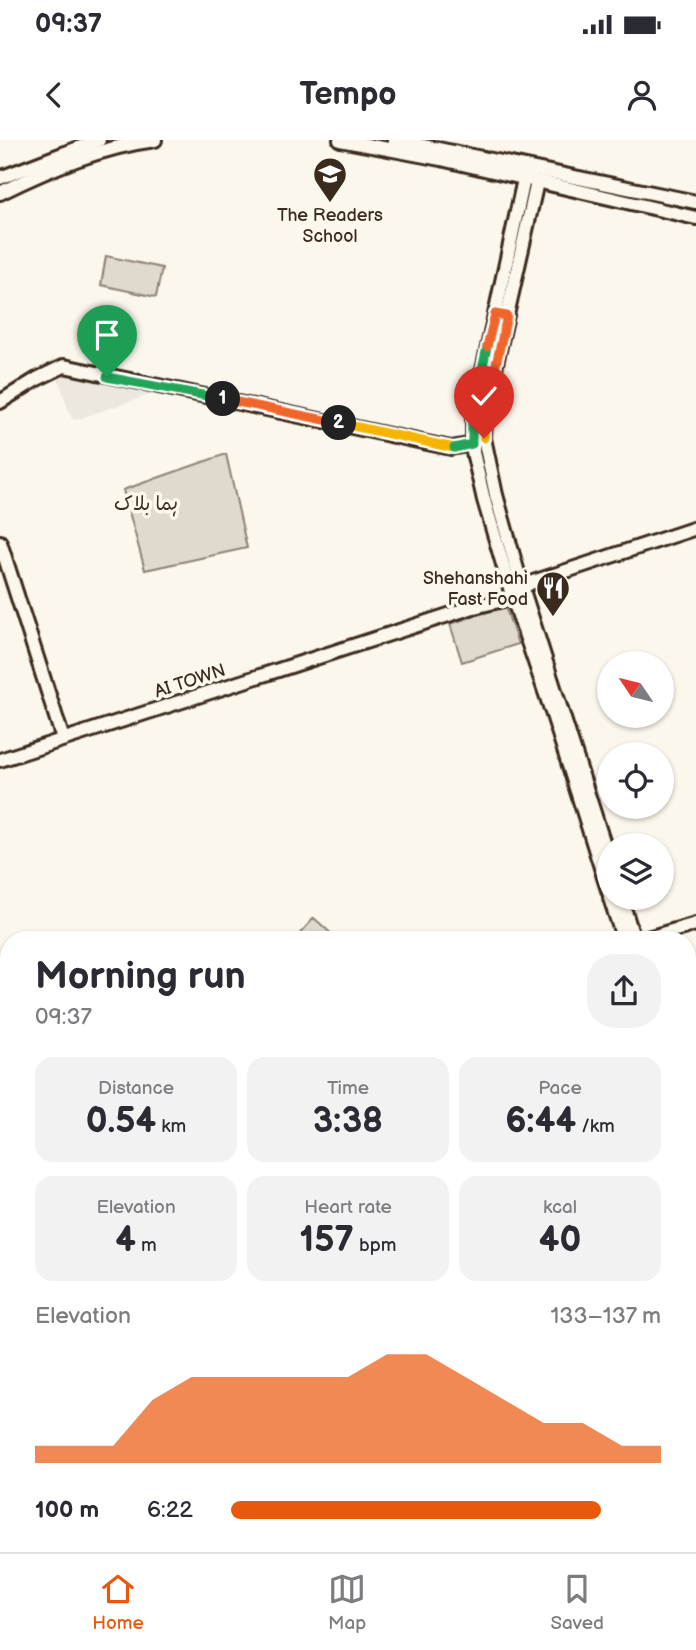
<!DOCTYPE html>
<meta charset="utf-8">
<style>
:root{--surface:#fff;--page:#f2f2f3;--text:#2b2b33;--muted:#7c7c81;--line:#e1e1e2;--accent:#ea580c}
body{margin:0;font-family:"Balsamiq Sans","Playpen Sans Arabic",sans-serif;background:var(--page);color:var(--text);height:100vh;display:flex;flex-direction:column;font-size:26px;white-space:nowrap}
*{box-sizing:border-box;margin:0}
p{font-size:23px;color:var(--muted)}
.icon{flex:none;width:38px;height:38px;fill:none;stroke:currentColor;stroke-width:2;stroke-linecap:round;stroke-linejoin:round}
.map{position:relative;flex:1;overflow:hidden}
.details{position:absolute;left:0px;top:791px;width:696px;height:621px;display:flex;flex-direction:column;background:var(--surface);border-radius:28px 28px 0 0;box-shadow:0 2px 5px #0004}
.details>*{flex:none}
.needle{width:46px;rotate:305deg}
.tools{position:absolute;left:597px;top:511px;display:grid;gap:14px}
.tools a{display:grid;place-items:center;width:77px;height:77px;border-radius:50%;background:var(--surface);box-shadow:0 2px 5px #0004;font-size:35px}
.pin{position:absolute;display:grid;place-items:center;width:60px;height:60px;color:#fff;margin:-72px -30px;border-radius:50% 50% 50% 0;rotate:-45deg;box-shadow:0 0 7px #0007}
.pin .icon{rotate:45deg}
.km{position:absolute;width:35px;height:35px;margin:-18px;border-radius:50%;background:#222;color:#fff;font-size:19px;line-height:35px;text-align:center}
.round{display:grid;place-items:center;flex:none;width:74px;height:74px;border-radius:28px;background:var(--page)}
.headline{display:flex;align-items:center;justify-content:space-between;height:119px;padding:0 35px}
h1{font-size:38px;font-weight:700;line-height:52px}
.metrics{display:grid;grid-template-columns:repeat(3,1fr);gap:10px;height:119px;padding:7px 35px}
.metrics div{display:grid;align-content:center;border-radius:18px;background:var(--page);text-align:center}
.metrics b{font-size:35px;font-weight:700}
.metrics small{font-size:19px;font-weight:400}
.metrics p{font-size:19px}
.chart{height:196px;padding:14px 35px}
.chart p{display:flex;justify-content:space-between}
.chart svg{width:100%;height:126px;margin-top:7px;fill:var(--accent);opacity:.7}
ul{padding:0 35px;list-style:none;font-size:23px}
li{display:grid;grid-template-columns:112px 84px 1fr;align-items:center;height:52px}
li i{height:18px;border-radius:9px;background:var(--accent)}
.status{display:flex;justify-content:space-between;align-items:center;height:49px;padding:0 35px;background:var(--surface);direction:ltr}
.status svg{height:19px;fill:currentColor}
header{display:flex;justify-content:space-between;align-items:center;height:91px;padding:0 35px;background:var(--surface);font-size:32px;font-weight:700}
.menu{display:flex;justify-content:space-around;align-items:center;height:98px;border-top:2px solid var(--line);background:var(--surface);font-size:19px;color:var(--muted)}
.menu a{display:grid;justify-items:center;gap:4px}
.menu .active{color:var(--accent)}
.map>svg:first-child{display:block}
.built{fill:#ede8dd}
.green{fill:#dfd9ce;stroke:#8d8276;stroke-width:2}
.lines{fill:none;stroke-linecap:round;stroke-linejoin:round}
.secondary-casing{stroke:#3b2a1e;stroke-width:18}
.primary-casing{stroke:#3b2a1e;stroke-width:19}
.secondary{stroke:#fbf7ec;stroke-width:12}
.primary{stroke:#fbf7ec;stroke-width:14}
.rail-casing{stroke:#3b2a1e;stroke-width:5}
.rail{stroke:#fbf7ec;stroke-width:2.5;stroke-dasharray:8;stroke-linecap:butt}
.split-1-casing{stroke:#fff;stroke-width:14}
.split-2-casing{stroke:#fff;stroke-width:14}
.split-3-casing{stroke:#fff;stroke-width:14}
.split-4-casing{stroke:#fff;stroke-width:14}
.split-5-casing{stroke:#fff;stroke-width:14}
.split-6-casing{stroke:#fff;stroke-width:14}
.split-1{stroke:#22a559;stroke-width:9}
.split-2{stroke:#f0652b;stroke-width:9}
.split-3{stroke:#f5b400;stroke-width:9}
.split-4{stroke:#22a559;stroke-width:9}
.split-5{stroke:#f0652b;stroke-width:9}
.split-6{stroke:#f5b400;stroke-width:9}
.labels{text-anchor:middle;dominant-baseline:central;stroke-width:7;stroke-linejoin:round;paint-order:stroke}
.poi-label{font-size:18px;fill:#3b2a1e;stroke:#fbf7ec}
.street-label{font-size:18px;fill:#3b2a1e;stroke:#fbf7ec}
.neighbourhood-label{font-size:19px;fill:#3b2a1e;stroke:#fbf7ec}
</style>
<div class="status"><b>09:37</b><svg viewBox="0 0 49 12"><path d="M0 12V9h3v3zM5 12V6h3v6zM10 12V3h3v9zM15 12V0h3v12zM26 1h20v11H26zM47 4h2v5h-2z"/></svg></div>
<header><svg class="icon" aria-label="back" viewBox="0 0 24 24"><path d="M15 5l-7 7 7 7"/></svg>Tempo<svg class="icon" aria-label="person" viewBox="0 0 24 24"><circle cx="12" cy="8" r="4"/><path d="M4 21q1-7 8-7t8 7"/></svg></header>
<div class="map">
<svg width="696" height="1412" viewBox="0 0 696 1412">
<rect width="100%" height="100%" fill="#fbf7ec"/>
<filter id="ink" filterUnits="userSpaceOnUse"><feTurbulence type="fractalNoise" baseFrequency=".0143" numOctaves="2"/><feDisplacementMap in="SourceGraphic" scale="14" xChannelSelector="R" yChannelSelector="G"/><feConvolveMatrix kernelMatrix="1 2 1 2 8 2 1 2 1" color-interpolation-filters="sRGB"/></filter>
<g filter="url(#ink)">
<!-- built -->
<path class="built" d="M 68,235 L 155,253 L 75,280 L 71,277 L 58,238 Z"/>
<!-- green -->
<g class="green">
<path d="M 106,116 L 162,128 L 156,157 L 101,145 Z"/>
<path d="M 226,314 L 247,408 L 145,430 L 123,350 Z"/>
<path d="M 505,466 L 518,504 L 462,522 L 450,484 Z"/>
<path d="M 314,778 L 334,796 L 336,800 L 294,800 Z"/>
<path d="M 597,1404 L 647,1404 L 650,1412 L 599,1412 Z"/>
</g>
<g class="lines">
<!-- secondary casing -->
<g class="secondary-casing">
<g id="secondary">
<path d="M 340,0 L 441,19 L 696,78"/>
<path d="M 394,0 L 696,62"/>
<path d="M 0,38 L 99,0"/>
<path d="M 524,39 L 473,277 L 473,312 L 484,360 L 512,455 L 553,575 L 609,753"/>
<path d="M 537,42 L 496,224 L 485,277 L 484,298 L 496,355 L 522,447 L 609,720"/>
<path d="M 0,53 C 49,29 101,7 155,0"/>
<path d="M 0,262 L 37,239 L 64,226 L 451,308 L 473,304"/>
<path d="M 0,402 L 63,599"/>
<path d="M 0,620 L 470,468 L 507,459 L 530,443 L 696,388"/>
<path d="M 610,758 L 624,800"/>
<path d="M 621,758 L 634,800"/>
<path d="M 641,800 L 696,784"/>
<path d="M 688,964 L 696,990"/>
<path d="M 688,1001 L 696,1028"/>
<path d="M 473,1404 L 476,1412"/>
</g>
</g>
<!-- primary casing -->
<g class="primary-casing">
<g id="primary">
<path d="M 0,1022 L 9,1051"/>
<path d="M 0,1093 L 9,1124"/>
<path d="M 106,1404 L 110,1412"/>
<path d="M 130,1404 L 134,1412"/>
</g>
</g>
<!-- secondary -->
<use href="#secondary" class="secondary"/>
<!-- primary -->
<use href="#primary" class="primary"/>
<!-- rail casing -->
<g class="rail-casing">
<g id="rail">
<path d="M 0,1058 L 9,1088"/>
<path d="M 0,1080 L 9,1111"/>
<path d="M 118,1404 L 122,1412"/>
</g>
</g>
<!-- rail -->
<use href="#rail" class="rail"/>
</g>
</g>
<g class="lines" filter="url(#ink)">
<!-- split-1 casing -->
<g class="split-1-casing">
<path id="split-1" d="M 107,237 L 223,259"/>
</g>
<!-- split-2 casing -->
<g class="split-2-casing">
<path id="split-2" d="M 223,259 L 339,283"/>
</g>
<!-- split-3 casing -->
<g class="split-3-casing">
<path id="split-3" d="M 339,283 L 454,308"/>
</g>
<!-- split-4 casing -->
<g class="split-4-casing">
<path id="split-4" d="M 454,308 L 472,304 L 472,277 L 487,207"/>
</g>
<!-- split-5 casing -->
<g class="split-5-casing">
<path id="split-5" d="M 487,207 L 495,174 L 507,176 L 491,247"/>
</g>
<!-- split-6 casing -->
<g class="split-6-casing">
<path id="split-6" d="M 484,298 L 485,277 L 491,247"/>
</g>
<!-- split-1 -->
<use href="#split-1" class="split-1"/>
<!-- split-2 -->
<use href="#split-2" class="split-2"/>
<!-- split-3 -->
<use href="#split-3" class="split-3"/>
<!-- split-4 -->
<use href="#split-4" class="split-4"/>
<!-- split-5 -->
<use href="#split-5" class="split-5"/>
<!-- split-6 -->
<use href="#split-6" class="split-6"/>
</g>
<!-- icons -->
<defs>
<g id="school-pin" transform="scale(1.75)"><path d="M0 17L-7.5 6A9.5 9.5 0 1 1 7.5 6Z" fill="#3b2a1e" stroke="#fbf7ec"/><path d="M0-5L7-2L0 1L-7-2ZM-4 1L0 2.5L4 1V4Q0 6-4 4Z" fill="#fff"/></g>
<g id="restaurant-pin" transform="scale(1.75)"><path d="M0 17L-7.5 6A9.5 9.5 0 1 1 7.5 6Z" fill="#3b2a1e" stroke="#fbf7ec"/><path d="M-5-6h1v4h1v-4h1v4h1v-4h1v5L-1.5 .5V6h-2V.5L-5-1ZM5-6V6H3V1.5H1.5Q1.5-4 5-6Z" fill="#fff"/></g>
</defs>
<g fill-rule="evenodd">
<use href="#school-pin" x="330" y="34"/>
<use href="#restaurant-pin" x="553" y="448"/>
</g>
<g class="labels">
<!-- poi labels -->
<g class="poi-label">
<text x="330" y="75">The Readers<tspan x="330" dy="21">School</tspan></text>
<text x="528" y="438" text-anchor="end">Shehanshahi<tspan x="528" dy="21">Fast Food</tspan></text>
</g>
<!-- street labels -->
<g class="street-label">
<text transform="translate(190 541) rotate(-18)">AI TOWN</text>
</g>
<!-- neighbourhood labels -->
<g class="neighbourhood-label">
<text x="146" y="364">ہما بلاک</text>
</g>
</g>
</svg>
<div class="tools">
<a><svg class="needle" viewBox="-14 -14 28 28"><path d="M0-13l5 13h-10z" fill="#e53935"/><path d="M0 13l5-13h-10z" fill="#7c7c81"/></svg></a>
<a><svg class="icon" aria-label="locate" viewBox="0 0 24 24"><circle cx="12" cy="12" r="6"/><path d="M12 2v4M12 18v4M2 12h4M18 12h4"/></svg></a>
<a><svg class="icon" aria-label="layers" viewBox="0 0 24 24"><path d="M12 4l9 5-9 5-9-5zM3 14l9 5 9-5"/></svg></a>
</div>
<div class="pin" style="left:107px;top:237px;background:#1e9e55"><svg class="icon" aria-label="arrive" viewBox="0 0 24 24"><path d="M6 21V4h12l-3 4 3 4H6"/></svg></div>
<div class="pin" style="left:484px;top:298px;background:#d93025"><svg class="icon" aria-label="check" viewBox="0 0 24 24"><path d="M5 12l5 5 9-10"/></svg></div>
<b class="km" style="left:223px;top:259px">1</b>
<b class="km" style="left:339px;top:283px">2</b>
<section class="details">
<div class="headline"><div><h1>Morning run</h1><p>09:37</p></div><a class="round"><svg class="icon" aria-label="share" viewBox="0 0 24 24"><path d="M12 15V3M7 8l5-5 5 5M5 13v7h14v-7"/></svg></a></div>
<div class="metrics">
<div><p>Distance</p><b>0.54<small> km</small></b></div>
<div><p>Time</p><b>3:38</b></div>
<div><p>Pace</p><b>6:44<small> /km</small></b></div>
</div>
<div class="metrics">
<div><p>Elevation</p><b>4<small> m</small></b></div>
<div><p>Heart rate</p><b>157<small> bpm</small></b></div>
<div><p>kcal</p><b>40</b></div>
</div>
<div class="chart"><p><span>Elevation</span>133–137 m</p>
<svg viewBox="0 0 160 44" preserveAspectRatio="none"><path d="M0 44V38L10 38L20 38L30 22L40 14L50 14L60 14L70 14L80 14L90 6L100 6L110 14L120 22L130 30L140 30L150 38L160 38V44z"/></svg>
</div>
<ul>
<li><b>100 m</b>6:22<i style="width:86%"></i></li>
</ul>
</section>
</div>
<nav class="menu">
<a class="active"><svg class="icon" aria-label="home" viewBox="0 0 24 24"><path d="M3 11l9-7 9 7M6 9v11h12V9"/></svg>Home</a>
<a><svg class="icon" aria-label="map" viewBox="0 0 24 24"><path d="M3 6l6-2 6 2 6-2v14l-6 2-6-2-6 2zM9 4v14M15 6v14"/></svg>Map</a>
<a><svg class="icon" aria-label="saved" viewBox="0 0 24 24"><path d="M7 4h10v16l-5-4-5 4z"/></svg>Saved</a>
</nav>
